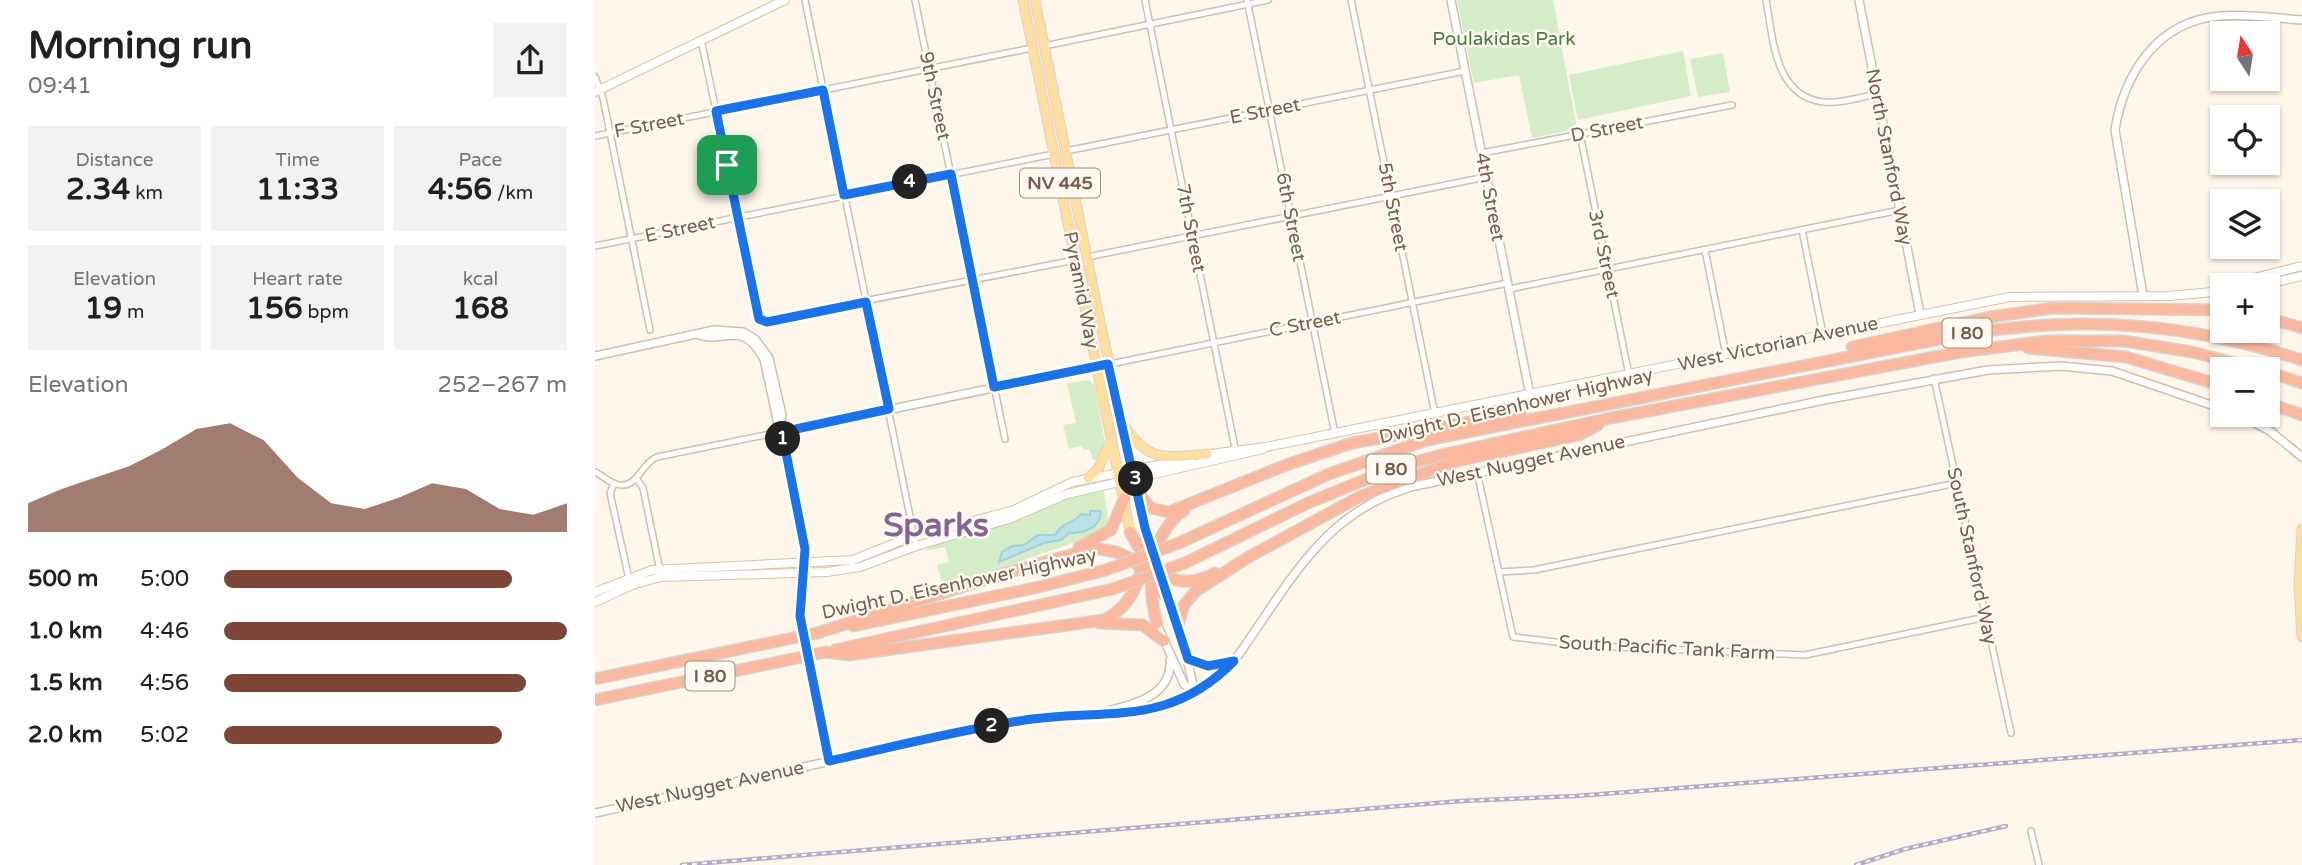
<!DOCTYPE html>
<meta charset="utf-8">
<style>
:root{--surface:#fff;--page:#f2f2f2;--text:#202124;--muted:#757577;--accent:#7c4535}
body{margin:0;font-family:"Varela Round",sans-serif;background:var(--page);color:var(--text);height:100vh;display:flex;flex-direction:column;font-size:26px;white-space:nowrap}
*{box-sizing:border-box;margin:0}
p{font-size:23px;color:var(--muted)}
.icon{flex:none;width:38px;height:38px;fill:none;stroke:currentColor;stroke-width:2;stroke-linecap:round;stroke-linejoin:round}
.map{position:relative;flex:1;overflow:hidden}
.side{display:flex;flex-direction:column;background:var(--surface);width:595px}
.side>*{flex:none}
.needle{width:46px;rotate:348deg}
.buttons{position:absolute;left:1615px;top:21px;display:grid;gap:14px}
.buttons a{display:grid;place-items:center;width:70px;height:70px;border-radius:0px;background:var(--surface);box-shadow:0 2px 5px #0004;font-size:35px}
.pin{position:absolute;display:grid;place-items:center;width:60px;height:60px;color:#fff;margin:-30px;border-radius:14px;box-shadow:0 4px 10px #0006}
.km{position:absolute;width:35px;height:35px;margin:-18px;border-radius:50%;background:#222;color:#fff;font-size:19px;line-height:35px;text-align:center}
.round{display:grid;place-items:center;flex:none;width:74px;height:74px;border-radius:0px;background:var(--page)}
.headline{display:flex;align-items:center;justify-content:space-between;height:119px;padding:0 28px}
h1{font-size:38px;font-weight:700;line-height:52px}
.figures{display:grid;grid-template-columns:repeat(3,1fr);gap:10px;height:119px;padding:7px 28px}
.figures div{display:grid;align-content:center;border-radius:0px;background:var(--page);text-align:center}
.figures b{font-size:30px;font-weight:700}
.figures small{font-size:19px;font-weight:400}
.figures p{font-size:19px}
.chart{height:196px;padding:14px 28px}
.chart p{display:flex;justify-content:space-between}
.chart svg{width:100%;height:126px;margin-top:7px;fill:var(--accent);opacity:.7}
ul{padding:0 28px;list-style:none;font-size:23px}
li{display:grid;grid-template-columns:112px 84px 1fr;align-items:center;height:52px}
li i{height:18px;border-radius:9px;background:var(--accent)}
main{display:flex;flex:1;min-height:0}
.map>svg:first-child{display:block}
.green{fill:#d5edc6}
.water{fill:#bce2e9;stroke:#a2d1dc;stroke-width:2}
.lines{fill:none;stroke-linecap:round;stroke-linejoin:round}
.minor-casing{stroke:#d2beae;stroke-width:8}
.tertiary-casing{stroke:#d2beae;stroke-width:10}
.secondary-casing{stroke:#d7c1ad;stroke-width:10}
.primary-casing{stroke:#dad2cd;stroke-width:11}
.motorway-casing{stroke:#dad2cd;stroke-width:13}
.minor{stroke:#fff;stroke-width:5}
.tertiary{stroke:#fff;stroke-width:7}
.secondary{stroke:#fff;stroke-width:8}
.primary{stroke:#fedda0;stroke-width:9}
.motorway{stroke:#fab89e;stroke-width:10}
.rail-casing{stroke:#baa6ca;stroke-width:4.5}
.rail{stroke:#fffaf1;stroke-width:2;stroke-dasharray:5;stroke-linecap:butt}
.motorway-bridge-casing{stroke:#dad2cd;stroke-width:13;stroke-linecap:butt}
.motorway-bridge{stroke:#fab89e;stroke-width:10}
.route-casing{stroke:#fff;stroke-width:14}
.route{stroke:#1a73e8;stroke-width:9}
.labels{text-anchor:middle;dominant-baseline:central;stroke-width:5;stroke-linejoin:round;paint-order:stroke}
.shield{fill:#fffaf1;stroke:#a38c7d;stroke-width:2}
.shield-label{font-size:18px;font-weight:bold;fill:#7b5d4b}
.park-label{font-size:19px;fill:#4f7a3f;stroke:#fffaf1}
.street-label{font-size:19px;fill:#7b5d4b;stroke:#fffaf1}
.town-label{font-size:33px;font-weight:bold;fill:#866396;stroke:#fffaf1}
</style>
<main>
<section class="side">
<div class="headline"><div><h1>Morning run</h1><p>09:41</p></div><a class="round"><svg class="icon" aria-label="share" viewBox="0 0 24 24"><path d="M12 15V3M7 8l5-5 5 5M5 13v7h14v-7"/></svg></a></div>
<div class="figures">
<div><p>Distance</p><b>2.34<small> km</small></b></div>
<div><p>Time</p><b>11:33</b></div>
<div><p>Pace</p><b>4:56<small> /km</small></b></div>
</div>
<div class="figures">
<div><p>Elevation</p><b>19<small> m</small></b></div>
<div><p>Heart rate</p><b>156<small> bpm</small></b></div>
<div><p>kcal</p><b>168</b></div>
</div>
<div class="chart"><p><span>Elevation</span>252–267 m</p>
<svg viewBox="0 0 160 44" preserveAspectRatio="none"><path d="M0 44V34L10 29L20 25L30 21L40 15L50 8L60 6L70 12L80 25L90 34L100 36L110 32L120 27L130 29L140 36L150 38L160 34V44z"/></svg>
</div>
<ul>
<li><b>500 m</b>5:00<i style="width:84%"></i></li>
<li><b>1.0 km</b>4:46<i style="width:100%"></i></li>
<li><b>1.5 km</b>4:56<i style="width:88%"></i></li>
<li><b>2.0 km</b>5:02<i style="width:81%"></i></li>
</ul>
</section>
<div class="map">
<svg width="1707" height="865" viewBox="0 0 1707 865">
<rect width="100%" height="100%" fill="#fef6ea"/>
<!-- green -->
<g class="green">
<path d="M 862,0 L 958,0 L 982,129 L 937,138 L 924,75 L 879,83 Z"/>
<path d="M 1088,51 L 1096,96 L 983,120 L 974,75 Z"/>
<path d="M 1128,53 L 1135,92 L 1103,97 L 1095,59 Z"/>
<path d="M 494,380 L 500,386 L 510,443 L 506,458 L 498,460 L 495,449 L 489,450 L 487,446 L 474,449 L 468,425 L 481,423 L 472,383 Z"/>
<path d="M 509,491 L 514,524 L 506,533 L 389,574 L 347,583 L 342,565 L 354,562 L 350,547 L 331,551 L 335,545 L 428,519 L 473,496 Z"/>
</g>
<!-- water -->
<path class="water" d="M 495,511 L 506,511 C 506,529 488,533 474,533 L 466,540 L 449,543 L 404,562 L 407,552 L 417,546 L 429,545 L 443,535 L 460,535 C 466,523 478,524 486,514 L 495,515 Z"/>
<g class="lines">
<!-- minor casing -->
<g class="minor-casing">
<g id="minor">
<path d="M 210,0 L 321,546"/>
<path d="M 320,0 L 410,439"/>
<path d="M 550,0 L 641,453"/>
<path d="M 652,0 L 740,434"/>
<path d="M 756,0 L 840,414"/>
<path d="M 1171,0 C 1178,37 1179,96 1228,102 C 1245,104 1265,97 1282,94"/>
<path d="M 106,40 L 166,321 L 480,260"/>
<path d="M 449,46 L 673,0"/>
<path d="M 0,77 L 8,98 L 55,330"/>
<path d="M 985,134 L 1034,375"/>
<path d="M 0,136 L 437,48"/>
<path d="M 471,151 L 870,71"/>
<path d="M 887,153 L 1137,105"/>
<path d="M 1207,230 L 1228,334"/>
<path d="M 0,246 L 459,154"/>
<path d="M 1110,250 L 1131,355"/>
<path d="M 492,257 L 891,177"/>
<path d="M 914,289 L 1305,210"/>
<path d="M 515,364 L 913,283"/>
<path d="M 1339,378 L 1416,733"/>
<path d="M 0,472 C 7,475 13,482 21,484 C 42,491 46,463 62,457 L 185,432"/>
<path d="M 882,472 L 918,637 L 995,646 L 1210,655 L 1391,617"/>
<path d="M 41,478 L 48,488 L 65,571"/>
<path d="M 19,484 L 15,493 L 34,579"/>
<path d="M 904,572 L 939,570 L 1362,483"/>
<path d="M 1436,831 L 1444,865"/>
</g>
</g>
<!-- tertiary casing -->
<g class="tertiary-casing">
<g id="tertiary">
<path d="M 856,0 L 935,395"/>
<path d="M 1264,0 L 1325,314"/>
<path d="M 1548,295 L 1520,130 C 1529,74 1562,21 1625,16 C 1652,14 1680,18 1707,20"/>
<path d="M 104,335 C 129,344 146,318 169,359 L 210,549 L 205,616 L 234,761"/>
<path d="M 0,356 L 119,330 L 148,332 L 160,339 L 174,358 L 187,415 L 185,423"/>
<path d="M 1644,415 L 1675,431 L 1707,457"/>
<path d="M 187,432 L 513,364"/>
<path d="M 565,572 L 587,638 L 600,693"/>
<path d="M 560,620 L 589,684 L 600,693"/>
<path d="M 593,659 L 613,666 L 638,661"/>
<path d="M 516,710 C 542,704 577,694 575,660"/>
<path d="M 0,813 L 408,723 L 570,707 L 600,693 L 639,661 C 693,587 726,511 820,486 L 1229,400 L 1393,370 L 1466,366 L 1517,371 L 1628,409"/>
</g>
</g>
<!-- secondary casing -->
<g class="secondary-casing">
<g id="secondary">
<path d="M 0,92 L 190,0"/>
<path d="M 1631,285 L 1707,266"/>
<path d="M 1667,285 L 1707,276"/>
<path d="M 607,455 L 671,447 L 1415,297 L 1575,296 L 1628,291"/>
<path d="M 0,592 L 57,570 L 258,560 L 308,540 L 419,510 L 477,482 L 595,459"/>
<path d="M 0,602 L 37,585 L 65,577 L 232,572 L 265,567 L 321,546 L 414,519 L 472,494 L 668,449"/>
</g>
</g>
<!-- primary casing -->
<g class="primary-casing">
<g id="primary">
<path d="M 428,0 L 535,532"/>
<path d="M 440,0 L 504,317 L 550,528"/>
<path d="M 531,428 C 555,464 574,457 612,454"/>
<path d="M 493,478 L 503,469 L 516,441"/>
<path d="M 1707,529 L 1704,585 L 1707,637"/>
</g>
</g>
<!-- motorway casing -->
<g class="motorway-casing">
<g id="motorway">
<path d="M 1673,318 L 1707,328"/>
<path d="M 1257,347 L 1395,317 L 1458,308 L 1628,310"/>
<path d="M 1433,348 L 1531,357 L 1628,386"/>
<path d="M 1673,372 L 1707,383"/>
<path d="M 1673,403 L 1707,415"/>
<path d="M 543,492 L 555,508 L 574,512 L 694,464 L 757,443 L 926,413"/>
<path d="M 535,532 C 553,567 577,596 620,573"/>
<path d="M 584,543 L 734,474 L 832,440 L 1370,334 C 1489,315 1593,323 1707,360"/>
<path d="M 484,547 L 516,530 L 529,499"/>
<path d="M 590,563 L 713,503 L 796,469 L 846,455 L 1016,418 L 1366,352 L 1452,341 L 1529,341 L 1597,352 L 1663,369"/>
<path d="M 504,623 L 548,625 L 569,641"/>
<path d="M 562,624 C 551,583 554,536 589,510"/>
<path d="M 258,626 L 444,587 L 511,570"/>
<path d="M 583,626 L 589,605 L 601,591 L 652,558 L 766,496 L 862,461 L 984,435 L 1003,425"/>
<path d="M 222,633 L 417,571 L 500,548 L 521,552 L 537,559 L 575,601"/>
<path d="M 240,650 L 518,589"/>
<path d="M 231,652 L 254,655 L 509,620 C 545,602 550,564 550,528"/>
</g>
</g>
<!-- minor -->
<use href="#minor" class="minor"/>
<!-- tertiary -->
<use href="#tertiary" class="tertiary"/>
<!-- secondary -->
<use href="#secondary" class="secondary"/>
<!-- primary -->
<use href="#primary" class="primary"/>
<!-- motorway -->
<use href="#motorway" class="motorway"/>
<!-- rail casing -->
<g class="rail-casing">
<g id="rail">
<path d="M 87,865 L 866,801 L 981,796 L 1707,740"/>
<path d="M 1261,865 L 1310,849 L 1411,826"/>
</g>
</g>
<!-- rail -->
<use href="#rail" class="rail"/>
<!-- motorway-bridge casing -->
<g class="motorway-bridge-casing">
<g id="motorway-bridge">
<path d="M 511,570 L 584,543"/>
<path d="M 518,589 L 590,563"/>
<path d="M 0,679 L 222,633"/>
<path d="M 0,700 L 231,652"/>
</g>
</g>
<!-- motorway-bridge -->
<use href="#motorway-bridge" class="motorway-bridge"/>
</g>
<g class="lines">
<!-- route casing -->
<g class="route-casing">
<path id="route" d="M 228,90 L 249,195 L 356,174 L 399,387 L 513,364 L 550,528 L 593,659 L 613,666 L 639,661 C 572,730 508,707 424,721 C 360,731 297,747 234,761 L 205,616 L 210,549 L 187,432 L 294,409 L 271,302 L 172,322 L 164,319 L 121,111 Z"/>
</g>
<!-- route -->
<use href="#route" class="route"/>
</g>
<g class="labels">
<!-- shield labels -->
<g class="shield">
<rect x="425" y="168.5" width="80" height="29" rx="5"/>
<rect x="1347.5" y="318.5" width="49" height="29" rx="5"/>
<rect x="771.5" y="454.5" width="49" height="29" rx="5"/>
<rect x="90.5" y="661.5" width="49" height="29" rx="5"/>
</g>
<g class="shield-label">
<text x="465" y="183">NV 445</text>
<text x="1372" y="333">I 80</text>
<text x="796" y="469">I 80</text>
<text x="115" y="676">I 80</text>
</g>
<!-- park labels -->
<g class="park-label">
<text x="909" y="39">Poulakidas Park</text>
</g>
<!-- street labels -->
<g class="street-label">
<text transform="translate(340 96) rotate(78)">9th Street</text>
<text transform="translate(670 111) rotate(-11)">E Street</text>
<text transform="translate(54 125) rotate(-11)">F Street</text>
<text transform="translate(1012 129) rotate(-11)">D Street</text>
<text transform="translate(1294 157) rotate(79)">North Stanford Way</text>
<text transform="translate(895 197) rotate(79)">4th Street</text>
<text transform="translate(798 207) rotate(79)">5th Street</text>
<text transform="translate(696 217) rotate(79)">6th Street</text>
<text transform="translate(596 228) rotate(79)">7th Street</text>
<text transform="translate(85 229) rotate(-12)">E Street</text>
<text transform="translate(1009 254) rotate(78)">3rd Street</text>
<text transform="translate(486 290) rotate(79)">Pyramid Way</text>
<text transform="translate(710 324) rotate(-11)">C Street</text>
<text transform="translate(1183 344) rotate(-12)">West Victorian Avenue</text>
<text transform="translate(921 406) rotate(-13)">Dwight D. Eisenhower Highway</text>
<text transform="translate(936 461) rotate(-12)">West Nugget Avenue</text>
<text transform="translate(1377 556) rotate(78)">South Stanford Way</text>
<text transform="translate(364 584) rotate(-12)">Dwight D. Eisenhower Highway</text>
<text transform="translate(1072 648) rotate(3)">South Pacific Tank Farm</text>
<text transform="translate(115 787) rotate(-12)">West Nugget Avenue</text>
</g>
<!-- town labels -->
<g class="town-label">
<text x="341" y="525">Sparks</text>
</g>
</g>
</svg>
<div class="buttons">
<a><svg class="needle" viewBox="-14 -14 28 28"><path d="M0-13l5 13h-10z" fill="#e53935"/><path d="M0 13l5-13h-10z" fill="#757577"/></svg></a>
<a><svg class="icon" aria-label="locate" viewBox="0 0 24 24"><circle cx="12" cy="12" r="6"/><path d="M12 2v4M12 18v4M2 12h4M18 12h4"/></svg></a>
<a><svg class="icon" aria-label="layers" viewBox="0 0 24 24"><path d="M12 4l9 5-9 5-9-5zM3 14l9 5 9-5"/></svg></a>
<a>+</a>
<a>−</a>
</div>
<div class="pin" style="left:132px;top:165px;background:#1e9e55"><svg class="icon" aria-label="arrive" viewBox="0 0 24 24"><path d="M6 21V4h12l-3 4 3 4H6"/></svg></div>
<b class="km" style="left:188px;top:439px">1</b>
<b class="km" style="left:397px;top:726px">2</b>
<b class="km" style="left:541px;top:479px">3</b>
<b class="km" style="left:315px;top:182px">4</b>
</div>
</main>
